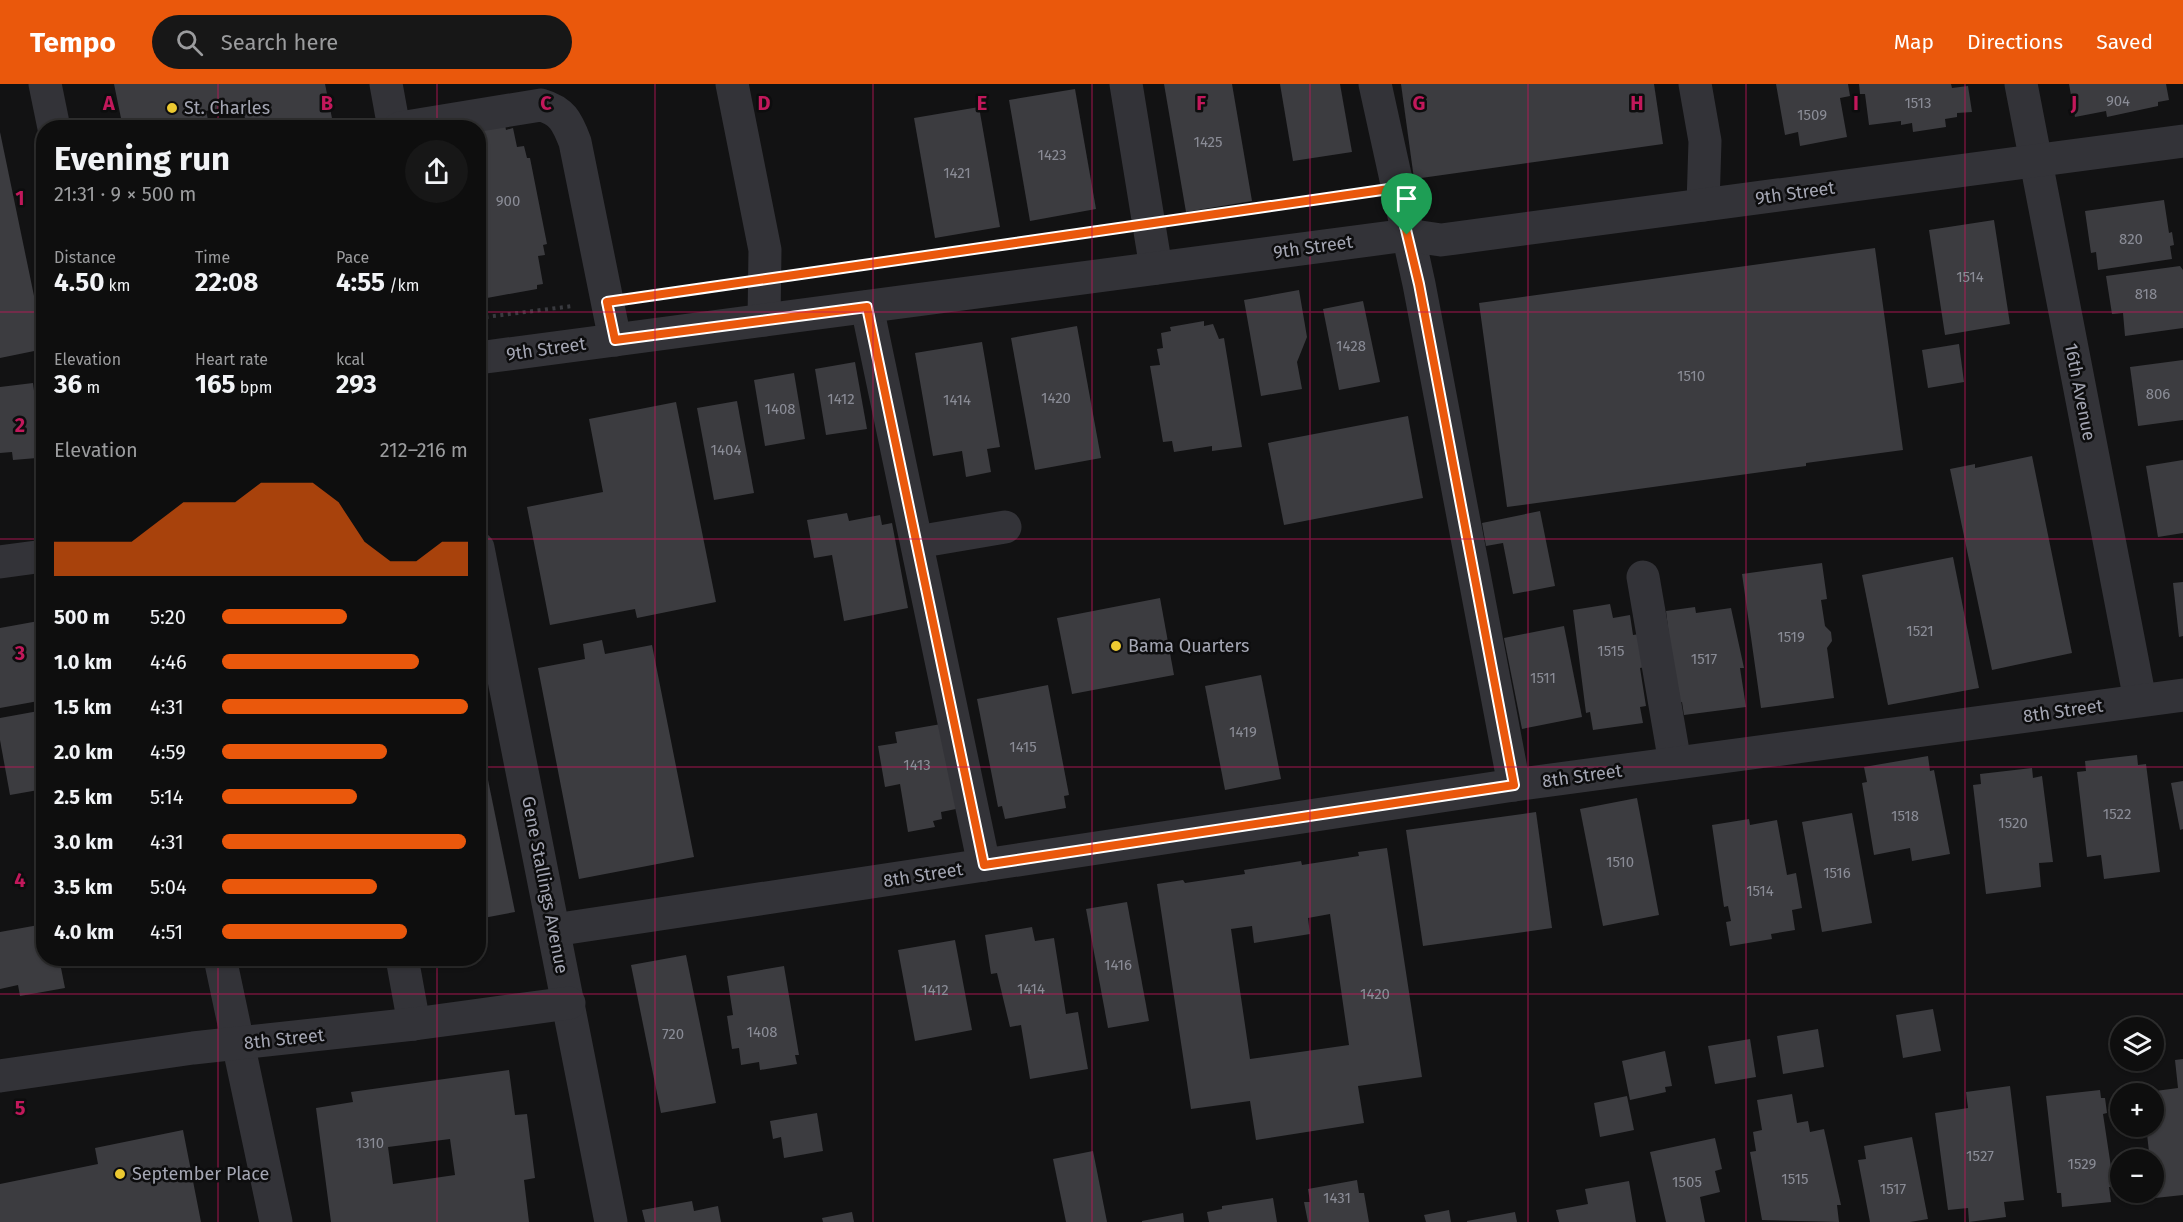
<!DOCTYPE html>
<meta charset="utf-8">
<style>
:root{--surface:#0e0e0e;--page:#171717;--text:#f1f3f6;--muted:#9b9c9e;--line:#2e2e2e;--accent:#ea580c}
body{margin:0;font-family:"Fira Sans",sans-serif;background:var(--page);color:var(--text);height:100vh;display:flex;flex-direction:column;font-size:22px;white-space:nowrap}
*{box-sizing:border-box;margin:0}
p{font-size:20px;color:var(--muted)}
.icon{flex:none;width:33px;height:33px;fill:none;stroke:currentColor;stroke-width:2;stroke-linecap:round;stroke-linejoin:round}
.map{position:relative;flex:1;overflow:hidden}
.panel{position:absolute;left:36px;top:36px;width:450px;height:846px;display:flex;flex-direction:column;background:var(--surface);border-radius:24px;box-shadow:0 2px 4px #0004,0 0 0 2px var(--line)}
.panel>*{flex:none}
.controls{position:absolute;left:2110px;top:933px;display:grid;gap:12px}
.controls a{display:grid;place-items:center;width:54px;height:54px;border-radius:50%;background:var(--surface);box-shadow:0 2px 4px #0004,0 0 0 2px var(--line);font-size:30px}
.pin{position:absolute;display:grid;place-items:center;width:51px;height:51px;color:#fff;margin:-62px -26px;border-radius:50% 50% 50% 0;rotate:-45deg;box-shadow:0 0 6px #0007}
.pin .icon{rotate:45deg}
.round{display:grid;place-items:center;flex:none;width:63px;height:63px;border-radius:32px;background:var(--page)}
.head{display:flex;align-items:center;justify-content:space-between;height:102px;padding:0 18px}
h1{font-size:33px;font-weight:700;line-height:45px}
.stats{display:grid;grid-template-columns:repeat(3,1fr);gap:9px;height:102px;padding:6px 18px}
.stats div{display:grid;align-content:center}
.stats b{font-size:26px;font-weight:700}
.stats small{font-size:16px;font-weight:400}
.stats p{font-size:16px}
.chart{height:168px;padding:12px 18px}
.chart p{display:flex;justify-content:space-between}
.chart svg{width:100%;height:108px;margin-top:6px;fill:var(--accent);opacity:.7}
ul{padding:0 18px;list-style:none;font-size:20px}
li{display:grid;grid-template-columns:96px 72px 1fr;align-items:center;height:45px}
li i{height:15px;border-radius:8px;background:var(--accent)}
header{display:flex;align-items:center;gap:36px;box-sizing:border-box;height:84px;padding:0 30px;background:var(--accent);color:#fff}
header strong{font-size:28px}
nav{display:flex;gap:33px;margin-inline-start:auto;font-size:21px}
.search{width:420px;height:54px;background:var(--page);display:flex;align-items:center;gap:15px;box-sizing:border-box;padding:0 21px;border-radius:33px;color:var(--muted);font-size:22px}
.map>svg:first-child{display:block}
.building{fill:#3c3c40;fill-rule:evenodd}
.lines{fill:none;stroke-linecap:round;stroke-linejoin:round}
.path{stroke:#393a3f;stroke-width:4;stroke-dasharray:3 4.5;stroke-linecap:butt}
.minor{stroke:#333338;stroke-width:33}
.route-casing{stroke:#fff;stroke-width:12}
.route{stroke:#ea580c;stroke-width:8}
.grid{fill:none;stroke:#c2185b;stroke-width:1.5;stroke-opacity:0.55}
.poi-dot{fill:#ecc931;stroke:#0d0d0e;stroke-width:2}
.labels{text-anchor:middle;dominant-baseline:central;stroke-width:5;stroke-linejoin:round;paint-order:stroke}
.number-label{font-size:15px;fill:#8a8c96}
.poi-label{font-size:18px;fill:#a4a6b3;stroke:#0d0d0e;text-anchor:start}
.street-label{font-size:18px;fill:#a4a6b3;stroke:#0d0d0e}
.grid-label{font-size:20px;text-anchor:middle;font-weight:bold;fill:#c2185b;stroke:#0d0d0e;stroke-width:5;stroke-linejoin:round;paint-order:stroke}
</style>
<header>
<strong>Tempo</strong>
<div class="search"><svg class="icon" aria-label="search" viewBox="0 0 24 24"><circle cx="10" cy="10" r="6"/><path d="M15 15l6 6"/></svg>Search here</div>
<nav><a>Map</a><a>Directions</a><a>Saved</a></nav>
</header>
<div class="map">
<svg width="2183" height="1138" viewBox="0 0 2183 1138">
<rect width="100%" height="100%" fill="#121213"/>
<!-- building -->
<g class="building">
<path d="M 114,0 L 325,0 L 334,44 L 247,44 L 242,20 L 206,27 L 210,44 L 123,44 Z"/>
<path d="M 1164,0 L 1232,0 L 1252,117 L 1186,128 Z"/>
<path d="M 1280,0 L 1340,0 L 1352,68 L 1293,77 Z"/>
<path d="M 1401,0 L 1654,0 L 1663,60 L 1414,95 Z"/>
<path d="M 1776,0 L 1848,0 L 1850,12 L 1840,14 L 1847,53 L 1800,62 L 1798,48 L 1785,51 Z"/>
<path d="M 1859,0 L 1951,0 L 1952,4 L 1968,2 L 1972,28 L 1957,29 L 1957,33 L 1945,35 L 1946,43 L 1913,48 L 1912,39 L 1901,41 L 1901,37 L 1869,41 L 1865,10 L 1860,10 Z"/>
<path d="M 2069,0 L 2166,0 L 2169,16 L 2158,18 L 2158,22 L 2107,33 L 2106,27 L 2075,33 Z"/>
<path d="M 1075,5 L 1096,125 L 1030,137 L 1009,16 Z"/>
<path d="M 979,23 L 1000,143 L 935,154 L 914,34 Z"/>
<path d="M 504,35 L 506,46 L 513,44 L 517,63 L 524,62 L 527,74 L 530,74 L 547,160 L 543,161 L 545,171 L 538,172 L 543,200 L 537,201 L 537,205 L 487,214 L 478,168 L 478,44 Z"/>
<path d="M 0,48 L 44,260 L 44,265 L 0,274 Z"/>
<path d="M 2164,116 L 2169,149 L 2172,148 L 2174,161 L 2170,162 L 2172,175 L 2098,186 L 2096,168 L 2091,169 L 2085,127 Z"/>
<path d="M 1994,136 L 2010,240 L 1945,251 L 1929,146 Z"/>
<path d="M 1875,164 L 1903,366 L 1806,379 L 1806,382 L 1507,423 L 1479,219 Z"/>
<path d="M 2180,182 L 2183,186 L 2183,244 L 2125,252 L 2123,229 L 2112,230 L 2106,192 Z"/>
<path d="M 1299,206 L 1307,253 L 1297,278 L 1302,305 L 1261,312 L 1244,216 Z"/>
<path d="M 1363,217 L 1380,298 L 1339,306 L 1323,225 Z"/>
<path d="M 1204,237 L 1204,242 L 1213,240 L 1219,255 L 1224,254 L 1242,363 L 1212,367 L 1212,362 L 1174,368 L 1172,357 L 1163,358 L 1150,282 L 1160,281 L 1157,265 L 1163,264 L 1161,249 L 1171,247 L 1170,243 Z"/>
<path d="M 1077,242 L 1101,374 L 1035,386 L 1011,254 Z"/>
<path d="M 982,258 L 1000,363 L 987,365 L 991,388 L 966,393 L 962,367 L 933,372 L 915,269 Z"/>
<path d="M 1959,260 L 1964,298 L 1928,304 L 1922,266 Z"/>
<path d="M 2183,276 L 2183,336 L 2138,342 L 2130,283 Z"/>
<path d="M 855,278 L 867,345 L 826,351 L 815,285 Z"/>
<path d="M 794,289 L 805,355 L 765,362 L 754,296 Z"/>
<path d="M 33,299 L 39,346 L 34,347 L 37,374 L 13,376 L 12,368 L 0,369 L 0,303 Z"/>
<path d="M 737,317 L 754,409 L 714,416 L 697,324 Z"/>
<path d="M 676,318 L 716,518 L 637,534 L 635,525 L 550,541 L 527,423 L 603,408 L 589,335 Z"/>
<path d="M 1408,332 L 1423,414 L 1284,441 L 1268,359 Z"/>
<path d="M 2032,372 L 2072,569 L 1992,586 L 1950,385 L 1975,380 L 1975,384 Z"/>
<path d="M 2183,376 L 2183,449 L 2158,453 L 2146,382 Z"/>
<path d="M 1540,427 L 1555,502 L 1513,510 L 1503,459 L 1486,462 L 1482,439 Z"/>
<path d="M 847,429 L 849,437 L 880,431 L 882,441 L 892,439 L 908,524 L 844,537 L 832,471 L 814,474 L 807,436 Z"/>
<path d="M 1953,473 L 1979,604 L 1888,621 L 1862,491 Z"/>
<path d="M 1822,479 L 1827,515 L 1821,516 L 1825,542 L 1831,548 L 1832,557 L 1827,564 L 1834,614 L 1761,624 L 1742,490 Z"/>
<path d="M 2183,498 L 2183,552 L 2179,553 L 2173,499 Z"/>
<path d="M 1160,514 L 1174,591 L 1072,610 L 1057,534 Z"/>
<path d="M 1610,520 L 1613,534 L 1630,531 L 1633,551 L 1640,550 L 1645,583 L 1640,584 L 1646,622 L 1640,623 L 1643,639 L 1593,646 L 1590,628 L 1586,629 L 1573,526 Z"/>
<path d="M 1695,523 L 1696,529 L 1731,524 L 1744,584 L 1740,584 L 1746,623 L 1684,631 L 1682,618 L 1677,619 L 1666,527 Z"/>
<path d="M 44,536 L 44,616 L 0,624 L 0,544 Z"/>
<path d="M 1564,542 L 1582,633 L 1522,645 L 1504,554 Z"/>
<path d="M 602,556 L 605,570 L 652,561 L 694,773 L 579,795 L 538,584 L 585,575 L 583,560 Z"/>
<path d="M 1261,591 L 1281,695 L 1225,706 L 1205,602 Z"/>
<path d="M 1048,601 L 1069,711 L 1064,712 L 1066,724 L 1005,735 L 1002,722 L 998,723 L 977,615 Z"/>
<path d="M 44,626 L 44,705 L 10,711 L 0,656 L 0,634 Z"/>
<path d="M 947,639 L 961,724 L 941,728 L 942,735 L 933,737 L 935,743 L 908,748 L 900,700 L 885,703 L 878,662 L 897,659 L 895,648 Z"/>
<path d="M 478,647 L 515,828 L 478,835 Z"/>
<path d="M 2137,671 L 2138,681 L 2146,680 L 2160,788 L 2104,795 L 2101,771 L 2087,773 L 2077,688 L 2086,687 L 2085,677 Z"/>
<path d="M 1928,672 L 1930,687 L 1934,686 L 1950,770 L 1912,777 L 1910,764 L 1874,771 L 1862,699 L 1867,698 L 1864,683 Z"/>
<path d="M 2032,684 L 2033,694 L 2042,692 L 2053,778 L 2039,779 L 2041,803 L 1986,810 L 1973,701 L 1981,700 L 1980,690 Z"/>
<path d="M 2183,697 L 2183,745 L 2180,746 L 2171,699 Z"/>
<path d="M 1637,714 L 1659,831 L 1603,842 L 1580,725 Z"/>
<path d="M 1536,728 L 1552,844 L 1423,862 L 1406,746 Z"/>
<path d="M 1852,729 L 1872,839 L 1822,848 L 1802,738 Z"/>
<path d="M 1749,735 L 1750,741 L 1777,736 L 1787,791 L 1796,789 L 1802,824 L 1792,826 L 1795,846 L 1771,850 L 1772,855 L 1730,862 L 1726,838 L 1731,837 L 1728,822 L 1724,823 L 1712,741 Z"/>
<path d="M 1387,764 L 1422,993 L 1358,1002 L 1364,1039 L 1256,1056 L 1250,1017 L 1191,1025 L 1157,800 L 1183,796 L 1185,799 L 1245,790 L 1244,786 L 1301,777 L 1302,781 L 1359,772 L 1358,768 ZM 1330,830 L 1349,961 L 1250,975 L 1231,845 L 1252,842 L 1254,859 L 1310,850 L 1308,834 Z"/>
<path d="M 1127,818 L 1149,937 L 1108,944 L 1086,825 Z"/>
<path d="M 44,840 L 44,874 L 59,874 L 65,904 L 20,912 L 18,901 L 0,905 L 0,848 Z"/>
<path d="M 1032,843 L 1035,857 L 1054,854 L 1066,930 L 1078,928 L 1088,985 L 1030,995 L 1021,941 L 1010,943 L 997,889 L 991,890 L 985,851 Z"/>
<path d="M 955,856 L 972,946 L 915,957 L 898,866 Z"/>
<path d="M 686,871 L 716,1019 L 661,1029 L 631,881 Z"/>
<path d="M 784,882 L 799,971 L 795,971 L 797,980 L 760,986 L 759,978 L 741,981 L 739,964 L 732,965 L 727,932 L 733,931 L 727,892 Z"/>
<path d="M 1933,925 L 1941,967 L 1903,974 L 1896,931 Z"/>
<path d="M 1818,945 L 1824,983 L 1783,990 L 1777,952 Z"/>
<path d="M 1750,955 L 1756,993 L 1715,1000 L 1708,962 Z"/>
<path d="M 1665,967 L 1672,1002 L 1665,1003 L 1666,1008 L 1630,1016 L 1622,977 Z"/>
<path d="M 2183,975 L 2183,1111 L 2155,1114 L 2154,1076 L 2150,1076 L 2146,1042 L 2154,1042 L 2154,1010 L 2148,1008 L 2178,1004 L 2175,976 Z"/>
<path d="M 509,986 L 515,1031 L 527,1030 L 535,1094 L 524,1096 L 529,1138 L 331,1138 L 316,1024 L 353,1018 L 351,1008 ZM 450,1055 L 455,1091 L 393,1100 L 388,1063 Z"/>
<path d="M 2010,1002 L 2024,1116 L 2004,1118 L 2006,1133 L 1969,1138 L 1968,1124 L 1948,1126 L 1935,1029 L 1968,1024 L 1966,1008 Z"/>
<path d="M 2100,1006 L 2101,1014 L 2105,1014 L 2107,1029 L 2103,1030 L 2114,1103 L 2109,1103 L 2111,1118 L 2062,1123 L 2061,1109 L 2057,1109 L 2046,1012 Z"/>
<path d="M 1792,1010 L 1797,1039 L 1808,1037 L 1810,1048 L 1824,1045 L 1841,1121 L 1837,1121 L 1839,1138 L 1762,1136 L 1750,1068 L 1756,1067 L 1753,1048 L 1762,1046 L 1757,1016 Z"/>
<path d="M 1627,1012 L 1634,1046 L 1600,1053 L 1594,1019 Z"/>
<path d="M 817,1029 L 823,1067 L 784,1074 L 781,1053 L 773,1055 L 770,1037 Z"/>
<path d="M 183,1046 L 201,1138 L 0,1138 L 0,1100 L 98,1080 L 95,1064 Z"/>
<path d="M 1912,1053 L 1928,1135 L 1910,1138 L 1870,1138 L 1858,1076 L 1866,1075 L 1864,1062 Z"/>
<path d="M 1715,1054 L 1722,1085 L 1715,1087 L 1720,1108 L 1700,1113 L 1705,1138 L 1666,1138 L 1650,1068 Z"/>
<path d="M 1093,1067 L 1107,1138 L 1066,1138 L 1053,1075 Z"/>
<path d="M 1357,1096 L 1359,1109 L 1364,1109 L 1369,1138 L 1308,1138 L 1304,1118 L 1310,1118 L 1308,1105 Z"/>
<path d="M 1629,1097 L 1636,1138 L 1559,1138 L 1556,1126 L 1588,1120 L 1585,1105 Z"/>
<path d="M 1273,1114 L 1277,1138 L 1209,1138 L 1207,1128 L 1222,1125 L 1222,1122 Z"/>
<path d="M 692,1117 L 694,1127 L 718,1122 L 721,1138 L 645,1138 L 642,1126 Z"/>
<path d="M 1449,1126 L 1451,1138 L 1426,1138 L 1424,1131 Z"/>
<path d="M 852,1128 L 854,1138 L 823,1138 L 822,1134 Z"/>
<path d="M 1515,1128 L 1517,1138 L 1467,1138 L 1467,1137 Z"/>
<path d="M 1183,1129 L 1184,1138 L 1142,1138 L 1142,1137 Z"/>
</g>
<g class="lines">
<!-- path -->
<g class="path">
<path d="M 1183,134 L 1363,109"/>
<path d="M 800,188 L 1113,144"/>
<path d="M 643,212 L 730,199"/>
<path d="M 478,234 L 573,222"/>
</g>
<!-- minor -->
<g class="minor">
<path d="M 45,0 L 54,44"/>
<path d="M 386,0 L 394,44"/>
<path d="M 732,0 L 765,166 L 764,236"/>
<path d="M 1126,0 L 1156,184"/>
<path d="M 1375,0 L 1419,200 L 1514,701"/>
<path d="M 1695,0 L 1705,57 L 1703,121"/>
<path d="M 2021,0 L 2140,616"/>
<path d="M 400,44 L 541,21 C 562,27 567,37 575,58 L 615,256"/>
<path d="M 867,223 L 984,781"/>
<path d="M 478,274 L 1407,151 L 1441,156 L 2183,57"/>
<path d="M 917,458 L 1005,443"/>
<path d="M 478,464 L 611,1138"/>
<path d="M 0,478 L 44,472"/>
<path d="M 1643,493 L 1675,679"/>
<path d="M 554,846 L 1514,701 L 2183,611"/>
<path d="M 220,874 L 276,1138"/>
<path d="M 402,874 L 414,940"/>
<path d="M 0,992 L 193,964 L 414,940 L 569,919"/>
</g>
</g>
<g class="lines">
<!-- route casing -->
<g class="route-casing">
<path id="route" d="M 1396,104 L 1419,200 L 1514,701 L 984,781 L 867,223 L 615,256 L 607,218 Z"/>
</g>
<!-- route -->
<use href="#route" class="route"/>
</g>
<!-- grid -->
<path class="grid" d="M 218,0 L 218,44M 437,0 L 437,44M 655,0 L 655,1138M 873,0 L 873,1138M 1092,0 L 1092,1138M 1310,0 L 1310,1138M 1528,0 L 1528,1138M 1746,0 L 1746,1138M 1965,0 L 1965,1138M 0,228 L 44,228M 478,228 L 2183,228M 0,455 L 44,455M 478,455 L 2183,455M 0,683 L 44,683M 478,683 L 2183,683M 218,874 L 218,1138M 437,874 L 437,1138M 0,910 L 2183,910"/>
<!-- markers -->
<g class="poi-dot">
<circle cx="172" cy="24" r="6"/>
<circle cx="1116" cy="562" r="6"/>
<circle cx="120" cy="1090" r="6"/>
</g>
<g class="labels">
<!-- number labels -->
<g class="number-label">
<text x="2118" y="17">904</text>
<text x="1918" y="19">1513</text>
<text x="1812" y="31">1509</text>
<text x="1208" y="58">1425</text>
<text x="1052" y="71">1423</text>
<text x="957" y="89">1421</text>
<text x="508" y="117">900</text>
<text x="2131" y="155">820</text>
<text x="1970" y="193">1514</text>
<text x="2146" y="210">818</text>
<text x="1351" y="262">1428</text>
<text x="1691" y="292">1510</text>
<text x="2158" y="310">806</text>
<text x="1056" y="314">1420</text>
<text x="841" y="315">1412</text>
<text x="957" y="316">1414</text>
<text x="780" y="325">1408</text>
<text x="726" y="366">1404</text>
<text x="1920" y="547">1521</text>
<text x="1791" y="553">1519</text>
<text x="1611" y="567">1515</text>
<text x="1704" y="575">1517</text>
<text x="1543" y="594">1511</text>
<text x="1243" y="648">1419</text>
<text x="1023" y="663">1415</text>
<text x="917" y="681">1413</text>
<text x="2117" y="730">1522</text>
<text x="1905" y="732">1518</text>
<text x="2013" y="739">1520</text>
<text x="1620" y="778">1510</text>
<text x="1837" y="789">1516</text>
<text x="1760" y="807">1514</text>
<text x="1118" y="881">1416</text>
<text x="1031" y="905">1414</text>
<text x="935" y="906">1412</text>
<text x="1375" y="910">1420</text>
<text x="762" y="948">1408</text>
<text x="673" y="950">720</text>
<text x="370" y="1059">1310</text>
<text x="1980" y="1072">1527</text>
<text x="2082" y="1080">1529</text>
<text x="1795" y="1095">1515</text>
<text x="1687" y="1098">1505</text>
<text x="1893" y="1105">1517</text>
<text x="1337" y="1114">1431</text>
</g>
<!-- poi labels -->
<g class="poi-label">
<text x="184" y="24">St. Charles</text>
<text x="1128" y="562">Bama Quarters</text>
<text x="132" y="1090">September Place</text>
</g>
<!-- street labels -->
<g class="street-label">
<text transform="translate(1795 109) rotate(-8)">9th Street</text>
<text transform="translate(1313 163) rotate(-8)">9th Street</text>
<text transform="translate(546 265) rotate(-8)">9th Street</text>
<text transform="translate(2080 308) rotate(79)">16th Avenue</text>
<text transform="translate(2063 627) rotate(-8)">8th Street</text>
<text transform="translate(1582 692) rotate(-8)">8th Street</text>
<text transform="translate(923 791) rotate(-9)">8th Street</text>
<text transform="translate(545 801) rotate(79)">Gene Stallings Avenue</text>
<text transform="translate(284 955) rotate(-6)">8th Street</text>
</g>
</g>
<g class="grid-label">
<text x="109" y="26">A</text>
<text x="327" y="26">B</text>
<text x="546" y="26">C</text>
<text x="764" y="26">D</text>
<text x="982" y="26">E</text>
<text x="1201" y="26">F</text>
<text x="1419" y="26">G</text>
<text x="1637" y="26">H</text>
<text x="1856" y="26">I</text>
<text x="2074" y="26">J</text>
<text x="20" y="121">1</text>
<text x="20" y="348">2</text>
<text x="20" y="576">3</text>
<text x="20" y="803">4</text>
<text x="20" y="1031">5</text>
</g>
</svg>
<div class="controls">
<a><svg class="icon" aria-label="layers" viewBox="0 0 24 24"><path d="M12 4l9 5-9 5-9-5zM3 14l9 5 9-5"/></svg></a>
<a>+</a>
<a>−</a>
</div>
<div class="pin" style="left:1407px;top:151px;background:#1e9e55"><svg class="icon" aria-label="arrive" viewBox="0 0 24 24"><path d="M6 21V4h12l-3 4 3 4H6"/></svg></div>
<section class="panel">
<div class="head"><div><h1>Evening run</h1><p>21:31 · 9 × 500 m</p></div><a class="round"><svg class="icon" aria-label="share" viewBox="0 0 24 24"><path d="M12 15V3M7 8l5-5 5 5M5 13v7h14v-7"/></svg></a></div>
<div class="stats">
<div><p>Distance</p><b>4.50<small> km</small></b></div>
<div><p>Time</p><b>22:08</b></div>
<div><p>Pace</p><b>4:55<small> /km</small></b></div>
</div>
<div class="stats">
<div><p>Elevation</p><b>36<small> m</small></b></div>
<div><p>Heart rate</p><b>165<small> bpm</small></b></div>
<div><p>kcal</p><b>293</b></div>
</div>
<div class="chart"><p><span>Elevation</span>212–216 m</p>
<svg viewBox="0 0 160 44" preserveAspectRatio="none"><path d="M0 44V30L10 30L20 30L30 30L40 22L50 14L60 14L70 14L80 6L90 6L100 6L110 14L120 30L130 38L140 38L150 30L160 30V44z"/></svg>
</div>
<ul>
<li><b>500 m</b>5:20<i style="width:51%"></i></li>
<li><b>1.0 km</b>4:46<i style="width:80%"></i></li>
<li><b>1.5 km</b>4:31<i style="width:100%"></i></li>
<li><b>2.0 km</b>4:59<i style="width:67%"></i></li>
<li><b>2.5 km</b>5:14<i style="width:55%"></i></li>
<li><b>3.0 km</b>4:31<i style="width:99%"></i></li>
<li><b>3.5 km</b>5:04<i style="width:63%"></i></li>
<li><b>4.0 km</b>4:51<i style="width:75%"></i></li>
</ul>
</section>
</div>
